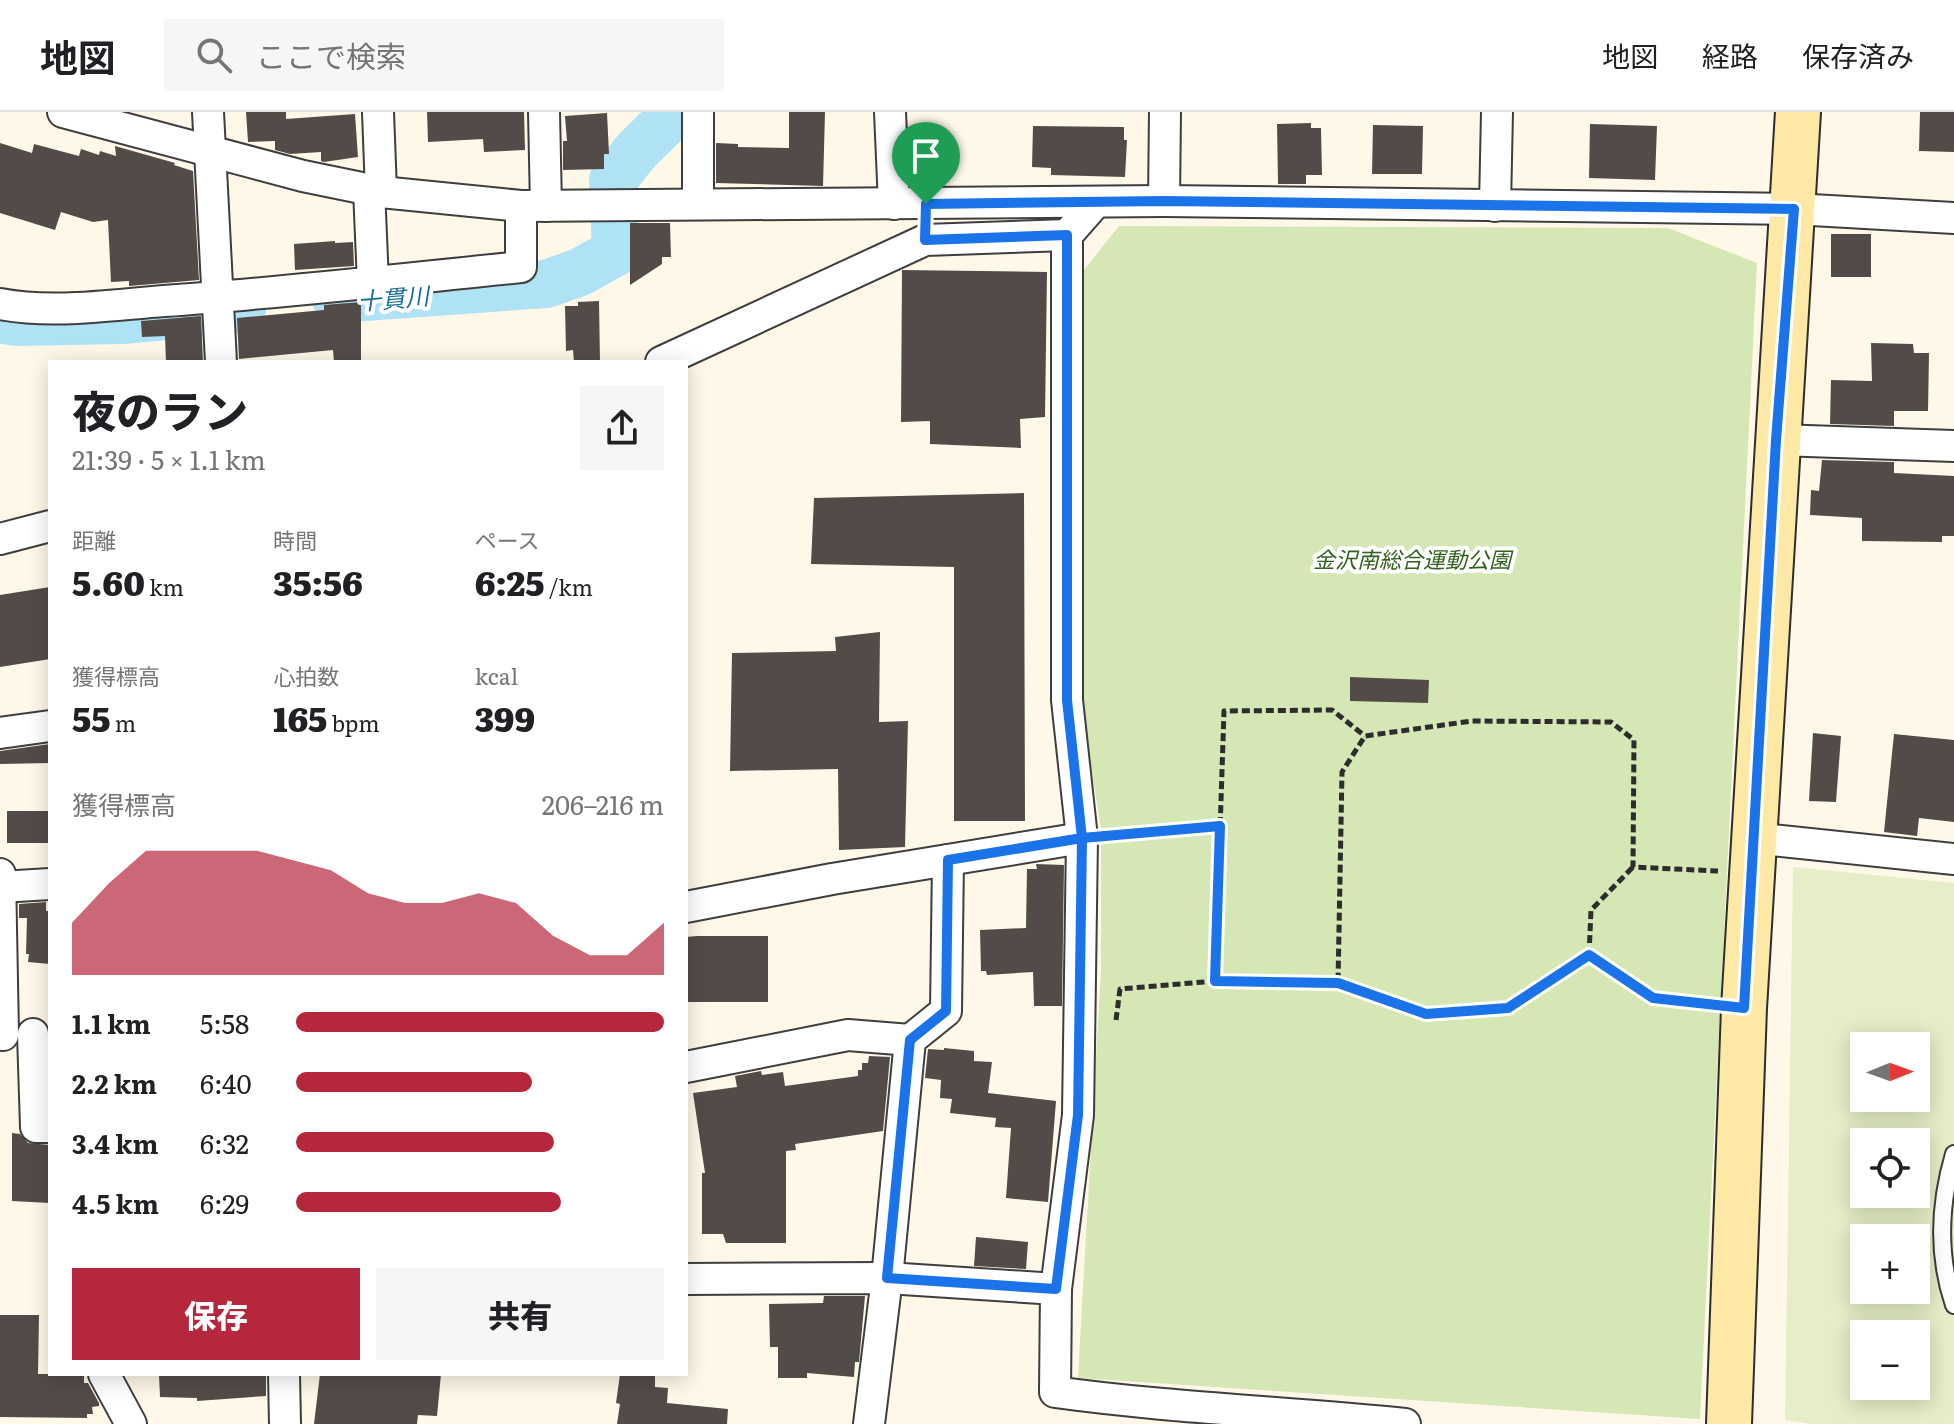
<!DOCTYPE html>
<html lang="ja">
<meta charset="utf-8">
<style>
:root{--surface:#fff;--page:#f6f6f6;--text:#202124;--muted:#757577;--line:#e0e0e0;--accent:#b6273e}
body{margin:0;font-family:Literata,"Noto Sans JP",serif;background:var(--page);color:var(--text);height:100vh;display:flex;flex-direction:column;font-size:30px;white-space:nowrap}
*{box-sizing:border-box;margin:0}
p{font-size:26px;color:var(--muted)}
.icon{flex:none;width:44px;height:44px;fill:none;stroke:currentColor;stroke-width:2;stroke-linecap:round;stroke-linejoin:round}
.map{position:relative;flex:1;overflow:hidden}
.drawer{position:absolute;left:48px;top:248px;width:640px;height:1016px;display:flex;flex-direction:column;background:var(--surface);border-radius:0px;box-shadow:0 4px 20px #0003}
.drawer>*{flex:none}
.needle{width:52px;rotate:89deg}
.controls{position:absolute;left:1850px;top:920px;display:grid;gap:16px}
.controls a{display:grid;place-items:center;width:80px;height:80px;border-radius:0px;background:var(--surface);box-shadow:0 4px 20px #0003;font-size:40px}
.pin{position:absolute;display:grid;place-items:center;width:68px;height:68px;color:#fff;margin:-82px -34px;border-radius:50% 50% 50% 0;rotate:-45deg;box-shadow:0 0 8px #0007}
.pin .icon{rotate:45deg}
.round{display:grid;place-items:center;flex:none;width:84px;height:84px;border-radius:0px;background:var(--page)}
.headline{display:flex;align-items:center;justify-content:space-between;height:136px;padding:0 24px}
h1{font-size:44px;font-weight:800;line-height:60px}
.stats{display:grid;grid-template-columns:repeat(3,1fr);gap:12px;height:136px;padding:8px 24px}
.stats div{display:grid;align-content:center}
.stats b{font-size:34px;font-weight:800}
.stats small{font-size:22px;font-weight:400}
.stats p{font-size:22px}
.chart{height:224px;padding:16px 24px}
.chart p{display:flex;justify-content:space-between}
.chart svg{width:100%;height:144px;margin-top:8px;fill:var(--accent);opacity:.7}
.cta{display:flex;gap:16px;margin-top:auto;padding:16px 24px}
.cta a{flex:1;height:92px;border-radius:0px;background:var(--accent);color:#fff;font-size:32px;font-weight:800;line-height:92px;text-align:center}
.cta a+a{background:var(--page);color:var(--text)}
ul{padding:0 24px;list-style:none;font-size:26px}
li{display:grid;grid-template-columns:128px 96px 1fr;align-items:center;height:60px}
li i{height:20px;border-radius:10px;background:var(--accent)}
header{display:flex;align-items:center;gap:48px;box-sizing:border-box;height:112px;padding:0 40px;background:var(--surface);border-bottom:2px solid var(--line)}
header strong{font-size:38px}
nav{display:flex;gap:44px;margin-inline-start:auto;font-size:28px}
.search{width:560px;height:72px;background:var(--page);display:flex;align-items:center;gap:20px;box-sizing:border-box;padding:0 28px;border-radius:0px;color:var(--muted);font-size:30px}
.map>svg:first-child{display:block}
.green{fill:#d4e7b4}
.pitch{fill:#e5eec6;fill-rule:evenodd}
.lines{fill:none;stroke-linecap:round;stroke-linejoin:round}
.river{stroke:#afe2f4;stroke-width:48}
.building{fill:#534b47}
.lane-casing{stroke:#3e3e3e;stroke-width:20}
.street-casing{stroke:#3e3e3e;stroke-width:34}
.secondary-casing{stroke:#2d2d2d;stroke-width:48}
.path{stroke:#2d2d2d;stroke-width:5;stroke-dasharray:8 4;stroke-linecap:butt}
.lane{stroke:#fff;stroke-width:16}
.street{stroke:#fff;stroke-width:30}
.secondary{stroke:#fde9a5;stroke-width:44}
.route-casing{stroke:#fff;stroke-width:16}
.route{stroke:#1a73e8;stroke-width:10}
.labels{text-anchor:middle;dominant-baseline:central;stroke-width:8;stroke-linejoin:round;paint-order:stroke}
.park-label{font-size:22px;font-style:italic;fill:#33601e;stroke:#fff}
.water-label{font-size:24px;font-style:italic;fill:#186f98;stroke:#fff}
</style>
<header>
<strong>地図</strong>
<div class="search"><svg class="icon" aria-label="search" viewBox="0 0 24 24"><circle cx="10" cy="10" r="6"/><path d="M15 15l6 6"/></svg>ここで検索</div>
<nav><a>地図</a><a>経路</a><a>保存済み</a></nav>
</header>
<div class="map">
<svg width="1954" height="1312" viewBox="0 0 1954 1312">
<rect width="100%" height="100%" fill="#fff8e9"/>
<!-- green -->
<path class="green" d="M 1119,114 L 1668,116 L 1757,151 L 1700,1307 L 1078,1266 L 1101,858 L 1101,717 L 1080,584 L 1079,164 Z"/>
<!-- pitch -->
<path class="pitch" d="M 1793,755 L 1954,771 L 1954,1312 L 1813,1312 L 1785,1308 ZM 1864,934 L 1916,934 L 1916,986 L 1864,986 ZM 1864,1030 L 1916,1030 L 1916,1082 L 1864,1082 ZM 1864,1126 L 1916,1126 L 1916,1178 L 1864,1178 ZM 1864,1222 L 1916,1222 L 1916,1274 L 1864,1274 Z"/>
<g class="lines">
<!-- river -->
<g class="river">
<path d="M 336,187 L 546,172 L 580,160 L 616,140 L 613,68 L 637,38 L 676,0"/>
<path d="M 0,207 L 16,210 L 123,208 L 242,197"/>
</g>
</g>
<!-- building -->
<g class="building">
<path d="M 246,0 L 286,0 L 286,7 L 355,2 L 358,45 L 324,50 L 321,49 L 321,40 L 290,42 L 275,38 L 275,29 L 248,30 Z"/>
<path d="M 427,0 L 524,0 L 525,38 L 484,40 L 483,27 L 428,30 Z"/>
<path d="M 789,0 L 825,0 L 823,74 L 716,71 L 716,31 L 738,32 L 738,35 L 789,36 Z"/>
<path d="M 1920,0 L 1954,0 L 1954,40 L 1919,39 Z"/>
<path d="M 607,1 L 609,42 L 604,42 L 604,57 L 563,58 L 563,29 L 567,29 L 565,4 Z"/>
<path d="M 1311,11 L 1311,16 L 1321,16 L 1322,63 L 1306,63 L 1306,72 L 1278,72 L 1277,12 Z"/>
<path d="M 1590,12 L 1657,14 L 1655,68 L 1589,66 Z"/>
<path d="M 1373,13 L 1423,14 L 1422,62 L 1372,62 Z"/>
<path d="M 1033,14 L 1124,15 L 1124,28 L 1127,28 L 1125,65 L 1051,63 L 1051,56 L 1032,55 Z"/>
<path d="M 0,31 L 32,41 L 34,32 L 79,44 L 81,37 L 99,43 L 100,39 L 116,44 L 115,34 L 175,51 L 174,53 L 193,59 L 199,168 L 129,174 L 129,169 L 111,170 L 108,108 L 93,110 L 61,100 L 55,118 L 0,101 Z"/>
<path d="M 630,111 L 670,111 L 671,145 L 662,145 L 662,152 L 630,173 Z"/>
<rect x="1831" y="122" width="40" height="43"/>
<path d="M 335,129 L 335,131 L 353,130 L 354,154 L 295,158 L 294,132 Z"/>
<path d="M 902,158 L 1047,160 L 1045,305 L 1020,307 L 1021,336 L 930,332 L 930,309 L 901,310 Z"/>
<path d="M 599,189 L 600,250 L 574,250 L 573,238 L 566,239 L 565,194 L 578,194 L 578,190 Z"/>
<path d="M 361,190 L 361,250 L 334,250 L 333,238 L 239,247 L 237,206 L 324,198 L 324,193 Z"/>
<path d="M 201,204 L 203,250 L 166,250 L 165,224 L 142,225 L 141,209 Z"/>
<path d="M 1871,231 L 1913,232 L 1914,241 L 1929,241 L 1928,299 L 1894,299 L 1894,314 L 1830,312 L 1831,268 L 1872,269 Z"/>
<path d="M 1822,348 L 1894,350 L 1894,361 L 1954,364 L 1954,424 L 1942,424 L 1942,430 L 1862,429 L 1862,406 L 1810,403 L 1811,378 L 1819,379 Z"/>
<path d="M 1024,381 L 1025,709 L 954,709 L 954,455 L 811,452 L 814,386 Z"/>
<path d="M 50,475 L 50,547 L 0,555 L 0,483 Z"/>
<path d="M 880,520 L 879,610 L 908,609 L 905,735 L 839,738 L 838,657 L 730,659 L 732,541 L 836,539 L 835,525 Z"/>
<path d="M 1350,565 L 1429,568 L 1428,591 L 1350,589 Z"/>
<path d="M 1813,621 L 1841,624 L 1836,690 L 1809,689 Z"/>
<path d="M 1894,622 L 1954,628 L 1954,710 L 1919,706 L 1917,724 L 1884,720 Z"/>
<path d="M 50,632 L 50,651 L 0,652 L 0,639 Z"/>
<rect x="7" y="699" width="43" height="32"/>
<path d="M 1036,752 L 1064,753 L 1062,894 L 1034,894 L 1033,860 L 987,863 L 986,859 L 981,859 L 980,818 L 1026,816 L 1027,757 L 1037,757 Z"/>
<path d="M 46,790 L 46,799 L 50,799 L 50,852 L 28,850 L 29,842 L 26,842 L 27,806 L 19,806 L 19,792 Z"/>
<path d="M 697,824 L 768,824 L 768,890 L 686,890 L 686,825 Z"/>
<path d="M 944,936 L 974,939 L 974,949 L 992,950 L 988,981 L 1056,989 L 1048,1090 L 1006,1086 L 1011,1016 L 995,1015 L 996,1006 L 950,1001 L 952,987 L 940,986 L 941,968 L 925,966 L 928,937 L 944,938 Z"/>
<path d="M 869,944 L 890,945 L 883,1019 L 795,1032 L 796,1038 L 786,1039 L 786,1131 L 726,1131 L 723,1122 L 702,1122 L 702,1061 L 705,1061 L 693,981 L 737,975 L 735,964 L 761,959 L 762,963 L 783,960 L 785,974 L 858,964 L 858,958 L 862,958 L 862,951 L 868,951 Z"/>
<path d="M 12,1021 L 20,1022 L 28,1031 L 50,1033 L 50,1091 L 12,1089 Z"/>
<path d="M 976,1125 L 1028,1130 L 1026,1157 L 974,1154 Z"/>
<path d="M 824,1184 L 865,1184 L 859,1250 L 855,1250 L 854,1265 L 807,1261 L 807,1266 L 778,1266 L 778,1235 L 770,1235 L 769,1192 L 823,1191 Z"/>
<path d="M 0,1203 L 39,1203 L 38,1262 L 84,1262 L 84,1271 L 88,1271 L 99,1291 L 99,1294 L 92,1295 L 93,1302 L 87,1302 L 87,1306 L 0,1305 Z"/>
<path d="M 170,1262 L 266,1262 L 266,1284 L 197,1289 L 197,1286 L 160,1285 L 159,1263 Z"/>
<path d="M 320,1262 L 441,1262 L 437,1304 L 418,1303 L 417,1312 L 314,1312 Z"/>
<path d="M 620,1262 L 655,1262 L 655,1275 L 668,1276 L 667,1291 L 728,1297 L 727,1312 L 617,1312 L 620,1292 L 616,1291 Z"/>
</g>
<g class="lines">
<!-- lane casing -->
<g class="lane-casing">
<path id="lane" d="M 1954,1042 C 1939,1093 1937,1143 1954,1193"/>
</g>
<!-- street casing -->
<g class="street-casing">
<g id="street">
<path d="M 63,0 L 303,64 L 381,80 L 521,94 L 1164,89 L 1794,97 L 1954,106"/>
<path d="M 208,0 L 221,250"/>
<path d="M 378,0 L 381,80"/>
<path d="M 544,0 L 546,94"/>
<path d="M 890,0 L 894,92"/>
<path d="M 369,77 L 373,171"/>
<path d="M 1164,89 L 1165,0"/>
<path d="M 1096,90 L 1067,123 L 1067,588 L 1082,726 L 1078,1003 L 1056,1177 L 1055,1280 C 1171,1296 1288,1300 1405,1312"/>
<path d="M 698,92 L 698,0"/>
<path d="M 1495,94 L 1497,0"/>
<path d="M 0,192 C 53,202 110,193 164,189 C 283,181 402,167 521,155 L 521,94"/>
<path d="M 661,250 L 925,128 L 1067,123"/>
<path d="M 1776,328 L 1954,334"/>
<path d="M 0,427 L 50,414"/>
<path d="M 0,621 L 50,614"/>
<path d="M 1753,726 L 1954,747"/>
<path d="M 0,762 L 3,923"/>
<path d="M 0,775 L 50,772"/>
<path d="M 686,795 L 832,767 L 1082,726"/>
<path d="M 33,922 L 36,1015 L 50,1015"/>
<path d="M 686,955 L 848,923 L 910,928"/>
<path d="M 686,1167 L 887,1166 L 1056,1177"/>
<path d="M 104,1262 L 131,1312"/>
<path d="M 284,1262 L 285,1312"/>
<path d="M 869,1312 L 887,1166 L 910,928 L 946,899 L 948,748"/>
</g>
</g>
<!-- secondary casing -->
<g class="secondary-casing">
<path id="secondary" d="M 1729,1312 L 1744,896 L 1798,0"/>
</g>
<!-- path -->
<g class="path">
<path d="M 1109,724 L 1220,714"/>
<path d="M 1589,843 L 1591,798 L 1633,755"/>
<path d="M 1215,869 L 1224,599 L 1332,598 L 1365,624"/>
<path d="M 1338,871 L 1426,902 L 1508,896 L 1589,843 L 1653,886 L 1711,892"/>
<path d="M 1116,908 L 1120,877 L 1215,869 L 1338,871 L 1342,660 L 1365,624 L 1472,609 L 1611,610 L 1634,628 L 1633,755 L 1718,759"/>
</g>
<!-- lane -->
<use href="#lane" class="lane"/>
<!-- street -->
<use href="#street" class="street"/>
<!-- secondary -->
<use href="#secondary" class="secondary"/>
</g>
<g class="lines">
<!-- route casing -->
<g class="route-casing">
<path id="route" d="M 926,92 L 925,128 L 1067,123 L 1067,588 L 1082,726 L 948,748 L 946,899 L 910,928 L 887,1166 L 1056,1177 L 1078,1003 L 1082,726 L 1220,714 L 1215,869 L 1338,871 L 1426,902 L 1508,896 L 1589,843 L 1653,886 L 1744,896 L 1776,328 L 1794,97 L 1164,89 L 926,92"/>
</g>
<!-- route -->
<use href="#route" class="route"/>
</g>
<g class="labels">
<!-- park labels -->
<g class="park-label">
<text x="1412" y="446">金沢南総合運動公園</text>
</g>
<!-- water labels -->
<g class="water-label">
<text transform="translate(393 185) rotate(-5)">十貫川</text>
</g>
</g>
</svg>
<div class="controls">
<a><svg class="needle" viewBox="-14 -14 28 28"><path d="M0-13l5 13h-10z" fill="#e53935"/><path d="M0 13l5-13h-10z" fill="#757577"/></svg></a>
<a><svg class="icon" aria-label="locate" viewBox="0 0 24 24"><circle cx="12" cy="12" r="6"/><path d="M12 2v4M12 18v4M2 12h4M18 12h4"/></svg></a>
<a>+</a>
<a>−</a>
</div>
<div class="pin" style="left:926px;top:92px;background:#1e9e55"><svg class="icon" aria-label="arrive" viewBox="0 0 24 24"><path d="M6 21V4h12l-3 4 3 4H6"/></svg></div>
<section class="drawer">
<div class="headline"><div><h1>夜のラン</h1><p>21:39 · 5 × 1.1 km</p></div><a class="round"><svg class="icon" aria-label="share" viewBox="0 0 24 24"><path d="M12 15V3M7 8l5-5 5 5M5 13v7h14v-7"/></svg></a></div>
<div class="stats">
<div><p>距離</p><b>5.60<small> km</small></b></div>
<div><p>時間</p><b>35:56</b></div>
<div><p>ペース</p><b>6:25<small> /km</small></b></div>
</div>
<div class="stats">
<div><p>獲得標高</p><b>55<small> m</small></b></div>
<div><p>心拍数</p><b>165<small> bpm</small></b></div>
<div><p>kcal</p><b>399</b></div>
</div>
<div class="chart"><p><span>獲得標高</span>206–216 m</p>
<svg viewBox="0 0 160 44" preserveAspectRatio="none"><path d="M0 44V28L10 16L20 6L30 6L40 6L50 6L60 9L70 12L80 19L90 22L100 22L110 19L120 22L130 32L140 38L150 38L160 28V44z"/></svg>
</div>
<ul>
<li><b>1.1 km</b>5:58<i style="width:100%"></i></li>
<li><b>2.2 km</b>6:40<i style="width:64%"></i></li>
<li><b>3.4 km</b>6:32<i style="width:70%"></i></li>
<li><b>4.5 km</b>6:29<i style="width:72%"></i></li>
</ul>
<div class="cta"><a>保存</a><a>共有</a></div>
</section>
</div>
